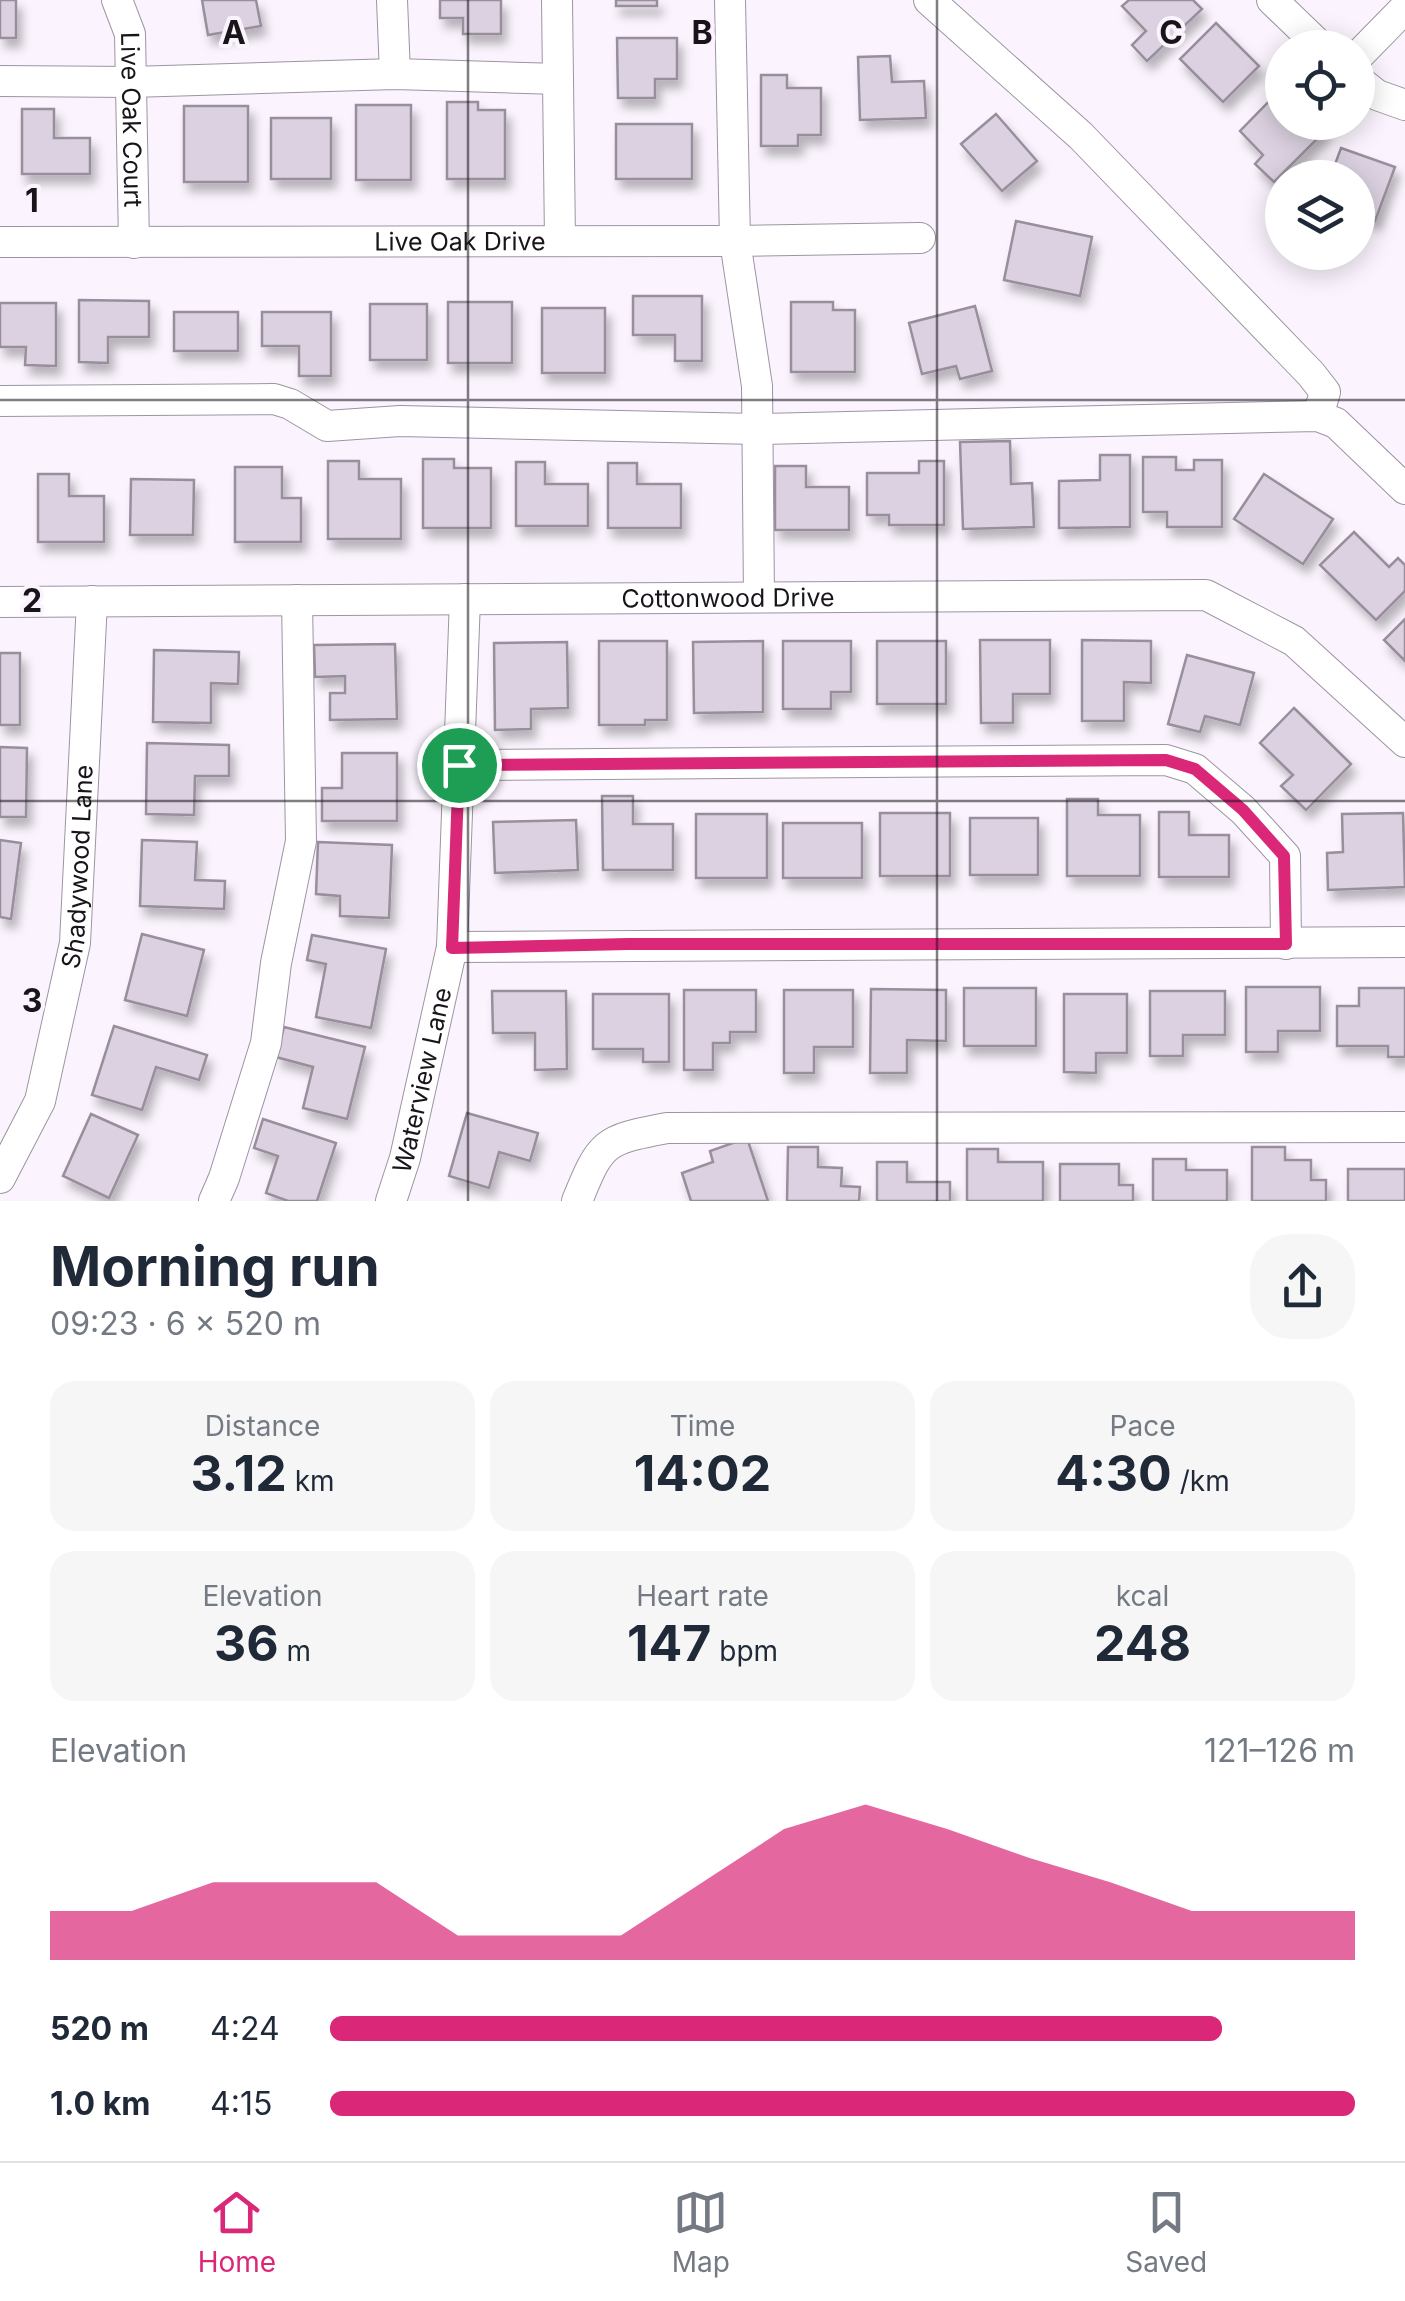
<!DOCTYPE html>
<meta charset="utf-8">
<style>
:root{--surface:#fff;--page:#f6f6f7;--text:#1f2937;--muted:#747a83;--line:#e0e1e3;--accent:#db2777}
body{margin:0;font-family:Inter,sans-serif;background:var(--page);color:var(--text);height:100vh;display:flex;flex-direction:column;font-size:38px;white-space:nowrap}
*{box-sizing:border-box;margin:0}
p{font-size:32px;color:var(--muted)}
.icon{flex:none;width:55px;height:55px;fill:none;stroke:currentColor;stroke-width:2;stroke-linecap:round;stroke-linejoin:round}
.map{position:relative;height:1201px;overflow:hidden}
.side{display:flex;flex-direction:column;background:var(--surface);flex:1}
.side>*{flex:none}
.tools{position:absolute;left:1265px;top:30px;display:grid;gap:20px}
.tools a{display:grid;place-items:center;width:110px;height:110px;border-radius:50%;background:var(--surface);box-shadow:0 5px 25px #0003;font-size:50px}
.pin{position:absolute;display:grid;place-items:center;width:85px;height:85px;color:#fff;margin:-42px;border:5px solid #fff;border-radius:50%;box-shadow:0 2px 10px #0007}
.round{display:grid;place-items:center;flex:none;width:105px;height:105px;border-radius:40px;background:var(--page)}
.head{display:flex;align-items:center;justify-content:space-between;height:170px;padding:0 50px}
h1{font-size:55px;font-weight:700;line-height:75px}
.stats{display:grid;grid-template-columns:repeat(3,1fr);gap:15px;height:170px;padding:10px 50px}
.stats div{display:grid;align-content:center;border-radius:25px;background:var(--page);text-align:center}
.stats b{font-size:50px;font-weight:700}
.stats small{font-size:28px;font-weight:400}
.stats p{font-size:28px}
.chart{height:280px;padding:20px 50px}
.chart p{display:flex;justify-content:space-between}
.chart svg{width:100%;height:180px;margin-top:10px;fill:var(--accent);opacity:.7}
ul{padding:0 50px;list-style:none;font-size:32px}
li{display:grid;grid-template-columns:160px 120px 1fr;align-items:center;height:75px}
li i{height:25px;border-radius:12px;background:var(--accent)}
.menu{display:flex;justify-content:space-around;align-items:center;height:140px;border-top:2px solid var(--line);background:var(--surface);font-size:28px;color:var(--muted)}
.menu a{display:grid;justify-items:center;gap:5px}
.menu .current{color:var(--accent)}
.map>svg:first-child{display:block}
.building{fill:#dbd1e0;stroke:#988e9c;stroke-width:2.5;filter:url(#shadow)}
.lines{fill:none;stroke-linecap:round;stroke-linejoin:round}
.minor-casing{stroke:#9d94a2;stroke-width:32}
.minor{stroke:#fff;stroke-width:30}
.route-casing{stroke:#fff;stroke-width:20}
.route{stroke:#db2777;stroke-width:12}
.grid{fill:none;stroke:#181419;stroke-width:2.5;stroke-opacity:0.55}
.labels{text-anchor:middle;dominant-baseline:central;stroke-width:8;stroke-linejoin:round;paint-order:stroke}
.street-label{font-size:25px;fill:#181419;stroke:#fbf4fe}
.grid-label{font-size:32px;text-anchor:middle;font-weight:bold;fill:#181419;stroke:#fbf4fe;stroke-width:8;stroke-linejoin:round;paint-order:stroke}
</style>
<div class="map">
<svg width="1405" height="1201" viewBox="0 0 1405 1201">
<defs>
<filter id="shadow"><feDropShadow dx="5" dy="9" stdDeviation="5" flood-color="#0004"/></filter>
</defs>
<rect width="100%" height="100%" fill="#fbf4fe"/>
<!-- building -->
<g class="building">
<rect x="0" y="0" width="16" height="38"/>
<path d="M 202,0 L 256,0 L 261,26 L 208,35 Z"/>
<path d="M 440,0 L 501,0 L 501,34 L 463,34 L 463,18 L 440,18 Z"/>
<rect x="616" y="0" width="41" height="6"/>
<path d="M 1129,0 L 1193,0 L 1202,9 L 1147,61 L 1132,45 L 1146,31 L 1122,6 Z"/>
<path d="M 1216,23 L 1259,66 L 1223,102 L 1180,59 Z"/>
<path d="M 617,38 L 677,38 L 677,79 L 655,79 L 655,98 L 618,98 Z"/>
<path d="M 890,56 L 892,82 L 924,81 L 926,118 L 860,120 L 858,57 Z"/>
<path d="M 761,75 L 787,75 L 787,88 L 821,88 L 821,135 L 798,135 L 798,146 L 761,146 Z"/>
<path d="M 1282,88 L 1282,122 L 1318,122 L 1326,130 L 1274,182 L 1255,164 L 1263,155 L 1240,131 Z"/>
<path d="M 447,102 L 478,102 L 478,110 L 505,110 L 505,179 L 447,179 Z"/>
<rect x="356" y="105" width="55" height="75"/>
<rect x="184" y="106" width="64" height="76"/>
<path d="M 22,109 L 54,109 L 54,138 L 90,138 L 90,174 L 22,174 Z"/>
<path d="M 996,114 L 1037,161 L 1002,191 L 961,144 Z"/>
<rect x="271" y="118" width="60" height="61"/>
<rect x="616" y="124" width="76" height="55"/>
<path d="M 1341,148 L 1395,167 L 1375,221 L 1358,214 L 1358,178 L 1330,178 Z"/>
<path d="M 1016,221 L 1092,237 L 1080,296 L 1004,280 Z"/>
<path d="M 633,296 L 702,296 L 702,361 L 675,361 L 675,335 L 633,335 Z"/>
<path d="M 79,300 L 149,301 L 149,337 L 108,337 L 108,363 L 79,362 Z"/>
<rect x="448" y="302" width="64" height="61"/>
<path d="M 791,302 L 833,302 L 833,310 L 855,310 L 855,372 L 791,372 Z"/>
<path d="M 0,303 L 56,303 L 56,366 L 25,365 L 26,347 L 0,347 Z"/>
<rect x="370" y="304" width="57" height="56"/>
<path d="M 975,306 L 992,371 L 960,379 L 956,366 L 922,374 L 909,323 Z"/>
<rect x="542" y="308" width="63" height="65"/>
<rect x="174" y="312" width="64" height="39"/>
<path d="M 262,312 L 331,312 L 331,376 L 299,376 L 299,346 L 262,346 Z"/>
<path d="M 1010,441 L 1011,484 L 1032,483 L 1034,527 L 963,529 L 960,442 Z"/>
<path d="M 1100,455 L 1130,455 L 1130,527 L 1059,528 L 1059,481 L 1100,480 Z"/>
<path d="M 1143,457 L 1176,457 L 1176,470 L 1194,470 L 1194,460 L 1222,460 L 1222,527 L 1167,527 L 1167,512 L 1143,512 Z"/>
<path d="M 423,459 L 454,459 L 454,468 L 491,468 L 491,528 L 423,528 Z"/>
<path d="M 328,461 L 359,461 L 359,479 L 401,479 L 401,539 L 328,539 Z"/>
<path d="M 919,461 L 944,461 L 944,525 L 889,525 L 889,515 L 867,515 L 867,473 L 919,473 Z"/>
<path d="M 516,462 L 545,462 L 545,484 L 588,484 L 588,526 L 516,526 Z"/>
<path d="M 608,463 L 637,463 L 637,484 L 681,484 L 681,528 L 608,528 Z"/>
<path d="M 775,466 L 806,466 L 806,487 L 849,487 L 849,530 L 775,530 Z"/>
<path d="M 235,467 L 282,467 L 282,498 L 301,498 L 301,542 L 235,542 Z"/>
<path d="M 38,474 L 69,474 L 69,496 L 104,496 L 104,542 L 38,542 Z"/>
<path d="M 1264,474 L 1333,519 L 1303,564 L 1234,519 Z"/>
<path d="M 131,479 L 194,480 L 193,535 L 130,535 Z"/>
<path d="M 1354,532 L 1389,567 L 1398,558 L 1405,565 L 1405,591 L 1376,620 L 1320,565 Z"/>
<path d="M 1405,619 L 1405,661 L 1384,640 Z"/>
<path d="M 980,640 L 1050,640 L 1050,694 L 1013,694 L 1013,723 L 981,723 Z"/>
<path d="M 1082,640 L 1151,641 L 1151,683 L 1124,682 L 1124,721 L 1082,721 Z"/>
<path d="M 599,641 L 667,641 L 667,720 L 645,720 L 645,725 L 599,725 Z"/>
<path d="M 763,641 L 763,712 L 694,713 L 693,642 Z"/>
<path d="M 783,641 L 851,641 L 851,692 L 831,692 L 831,709 L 783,709 Z"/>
<rect x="877" y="641" width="69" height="63"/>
<path d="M 567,642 L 568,708 L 531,709 L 531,729 L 495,730 L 494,643 Z"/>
<path d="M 395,644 L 397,719 L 330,720 L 330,693 L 345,693 L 345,676 L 315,677 L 314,645 Z"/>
<path d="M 154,650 L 239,652 L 238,684 L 211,683 L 211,723 L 153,722 Z"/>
<rect x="0" y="653" width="20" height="72"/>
<path d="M 1187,655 L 1254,673 L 1240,725 L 1205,716 L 1200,732 L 1168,724 Z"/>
<path d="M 1294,708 L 1351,764 L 1306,810 L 1281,786 L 1293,775 L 1260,743 Z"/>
<path d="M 147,743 L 229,745 L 229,776 L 195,776 L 194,815 L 146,814 Z"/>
<path d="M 0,747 L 27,748 L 26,817 L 0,817 Z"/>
<path d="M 342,753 L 397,753 L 397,821 L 322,821 L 322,788 L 342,788 Z"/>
<path d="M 602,796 L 633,796 L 633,824 L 673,824 L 673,870 L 603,870 Z"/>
<path d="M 1067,799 L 1098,799 L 1098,815 L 1140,815 L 1140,876 L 1067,876 Z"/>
<path d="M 1159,812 L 1189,812 L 1189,835 L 1229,835 L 1229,877 L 1159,877 Z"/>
<rect x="880" y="813" width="70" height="63"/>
<path d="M 1403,813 L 1405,887 L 1328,890 L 1327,853 L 1343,852 L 1342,814 Z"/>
<rect x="696" y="814" width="71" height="64"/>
<rect x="970" y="818" width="68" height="57"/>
<path d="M 576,820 L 578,870 L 495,873 L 493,822 Z"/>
<rect x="783" y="823" width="79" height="55"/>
<path d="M 0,840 L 21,843 L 11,919 L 0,917 Z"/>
<path d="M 142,840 L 197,842 L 195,880 L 225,881 L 224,909 L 140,906 Z"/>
<path d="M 318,842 L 392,845 L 389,918 L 340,916 L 340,896 L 316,894 Z"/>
<path d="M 142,934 L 204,950 L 187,1016 L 125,1000 Z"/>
<path d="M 312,935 L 386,949 L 371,1028 L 316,1017 L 326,964 L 307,960 Z"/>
<path d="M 1246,987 L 1320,987 L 1320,1031 L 1278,1031 L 1278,1052 L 1246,1052 Z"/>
<rect x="964" y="988" width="72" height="58"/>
<path d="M 1359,988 L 1405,988 L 1405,1057 L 1388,1057 L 1388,1046 L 1337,1046 L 1337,1006 L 1359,1006 Z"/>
<path d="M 871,989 L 946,990 L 946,1041 L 907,1040 L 907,1073 L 870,1073 Z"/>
<path d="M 684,990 L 756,990 L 756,1032 L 730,1032 L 730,1043 L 713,1043 L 713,1070 L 684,1070 Z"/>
<path d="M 784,990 L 853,990 L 853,1047 L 814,1047 L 814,1073 L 784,1073 Z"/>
<path d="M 492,991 L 566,991 L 567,1069 L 535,1070 L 535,1033 L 493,1033 Z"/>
<path d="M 1150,991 L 1225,991 L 1225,1035 L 1183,1035 L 1183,1056 L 1150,1056 Z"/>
<path d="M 593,994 L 669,994 L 669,1062 L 643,1062 L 643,1049 L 593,1049 Z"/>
<path d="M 1064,994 L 1127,994 L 1127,1053 L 1096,1053 L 1096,1073 L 1064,1072 Z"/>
<path d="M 114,1026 L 207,1055 L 199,1080 L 156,1067 L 142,1110 L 92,1095 Z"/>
<path d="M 284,1027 L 365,1047 L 347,1119 L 303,1108 L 313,1067 L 276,1057 Z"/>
<path d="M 467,1113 L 538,1133 L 530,1161 L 499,1152 L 489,1188 L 449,1176 Z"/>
<path d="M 91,1114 L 138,1135 L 109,1198 L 63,1176 Z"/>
<path d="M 263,1119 L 336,1143 L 317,1201 L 288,1201 L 266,1193 L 278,1156 L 254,1148 Z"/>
<path d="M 747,1138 L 768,1201 L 691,1201 L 682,1173 L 713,1162 L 710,1151 Z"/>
<path d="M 788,1147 L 818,1147 L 818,1167 L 842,1168 L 841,1186 L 860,1187 L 859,1201 L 787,1201 Z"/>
<path d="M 1252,1147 L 1285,1147 L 1285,1160 L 1311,1160 L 1311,1180 L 1326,1180 L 1326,1201 L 1252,1201 Z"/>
<path d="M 967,1149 L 998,1149 L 998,1162 L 1043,1162 L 1043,1201 L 967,1201 Z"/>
<path d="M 1153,1159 L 1186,1159 L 1186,1170 L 1227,1170 L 1227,1201 L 1153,1201 Z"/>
<path d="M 877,1162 L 907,1162 L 907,1182 L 950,1182 L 950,1201 L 877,1201 Z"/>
<path d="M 1060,1164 L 1119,1164 L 1119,1185 L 1133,1185 L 1133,1201 L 1060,1201 Z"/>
<rect x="1348" y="1169" width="57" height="32"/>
</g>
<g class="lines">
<!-- minor casing -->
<g class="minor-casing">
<g id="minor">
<path id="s1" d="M 117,0 L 130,34 L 134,243"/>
<path d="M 392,0 L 395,74"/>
<path d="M 557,0 L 560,241"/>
<path d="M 730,0 L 735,241 L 757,386 L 759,597"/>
<path d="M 929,0 L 1081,136 L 1311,374 L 1325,392 L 1318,416"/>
<path d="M 1272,0 L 1322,48"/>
<path d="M 1358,56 L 1405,8"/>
<path d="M 1358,80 L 1377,95 L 1405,105"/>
<path d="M 0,81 L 131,82 L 395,74 L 558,79"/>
<path id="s2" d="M 0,242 L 735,241 L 920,238"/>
<path d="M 0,401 L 274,399 L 290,404 L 327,426 L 400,421 L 757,429 L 1318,416 L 1336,423 L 1405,489"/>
<path id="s3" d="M 0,602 L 1206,595 L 1294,641 L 1405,742"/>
<path d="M 459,765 L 1166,760 L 1195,769 L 1243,810 L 1285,856 L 1286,944"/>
<path d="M 452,947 L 1405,942"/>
<path id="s4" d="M 0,1178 L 40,1101 L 75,943 L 92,601"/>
<path d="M 214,1201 L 224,1178 L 266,1043 L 276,963 L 301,841 L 297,600"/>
<path id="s5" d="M 391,1201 L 405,1158 L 452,947 L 465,599"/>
<path d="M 577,1201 C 601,1142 603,1140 667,1128 L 1405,1127"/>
</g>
</g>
<!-- minor -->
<use href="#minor" class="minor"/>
</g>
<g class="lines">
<!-- route casing -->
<g class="route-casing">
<path id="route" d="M 1166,760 L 1195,769 L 1243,810 L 1284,856 L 1286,944 L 628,944 L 452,948 L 459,765 Z"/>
</g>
<!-- route -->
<use href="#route" class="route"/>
</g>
<!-- grid -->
<path class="grid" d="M 468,0 L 468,1201M 937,0 L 937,1201M 0,400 L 1405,400M 0,801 L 1405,801"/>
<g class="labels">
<!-- street labels -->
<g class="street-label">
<text stroke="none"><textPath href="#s1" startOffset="122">Live Oak Court</textPath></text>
<text stroke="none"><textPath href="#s2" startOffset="460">Live Oak Drive</textPath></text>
<text stroke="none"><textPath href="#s3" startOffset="728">Cottonwood Drive</textPath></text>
<text stroke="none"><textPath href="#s4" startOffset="325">Shadywood Lane</textPath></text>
<text stroke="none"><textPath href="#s5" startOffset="125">Waterview Lane</textPath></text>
</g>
</g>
<g class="grid-label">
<text x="234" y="44">A</text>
<text x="702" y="44">B</text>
<text x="1171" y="44">C</text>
<text x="32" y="212">1</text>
<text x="32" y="612">2</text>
<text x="32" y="1012">3</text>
</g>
</svg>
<div class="tools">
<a><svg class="icon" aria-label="locate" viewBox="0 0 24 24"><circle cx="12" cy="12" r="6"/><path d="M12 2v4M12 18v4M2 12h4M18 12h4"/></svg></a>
<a><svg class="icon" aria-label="layers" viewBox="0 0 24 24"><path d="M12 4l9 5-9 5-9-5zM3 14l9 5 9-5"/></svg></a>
</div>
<div class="pin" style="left:459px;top:765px;background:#1e9e55"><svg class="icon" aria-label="arrive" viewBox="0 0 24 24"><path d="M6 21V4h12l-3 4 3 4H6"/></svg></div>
</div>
<section class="side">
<div class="head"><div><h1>Morning run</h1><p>09:23 · 6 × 520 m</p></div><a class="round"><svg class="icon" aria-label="share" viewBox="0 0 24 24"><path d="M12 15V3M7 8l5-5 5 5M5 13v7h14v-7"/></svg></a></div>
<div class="stats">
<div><p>Distance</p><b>3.12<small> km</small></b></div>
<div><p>Time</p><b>14:02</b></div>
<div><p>Pace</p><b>4:30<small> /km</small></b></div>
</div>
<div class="stats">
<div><p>Elevation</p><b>36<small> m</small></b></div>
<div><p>Heart rate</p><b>147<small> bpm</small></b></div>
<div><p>kcal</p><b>248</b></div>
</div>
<div class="chart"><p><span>Elevation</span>121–126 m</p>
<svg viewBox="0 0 160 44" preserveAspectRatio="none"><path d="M0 44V32L10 32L20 25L30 25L40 25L50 38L60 38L70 38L80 25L90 12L100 6L110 12L120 19L130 25L140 32L150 32L160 32V44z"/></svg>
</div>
<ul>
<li><b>520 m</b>4:24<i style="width:87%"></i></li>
<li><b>1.0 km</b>4:15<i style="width:100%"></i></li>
</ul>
</section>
<nav class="menu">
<a class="current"><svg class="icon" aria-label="home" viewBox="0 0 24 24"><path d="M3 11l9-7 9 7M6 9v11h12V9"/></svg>Home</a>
<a><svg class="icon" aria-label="map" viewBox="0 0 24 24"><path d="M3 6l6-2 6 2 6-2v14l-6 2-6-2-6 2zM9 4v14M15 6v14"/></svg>Map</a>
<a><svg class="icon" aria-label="saved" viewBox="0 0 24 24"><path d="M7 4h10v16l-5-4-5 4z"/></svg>Saved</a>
</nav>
